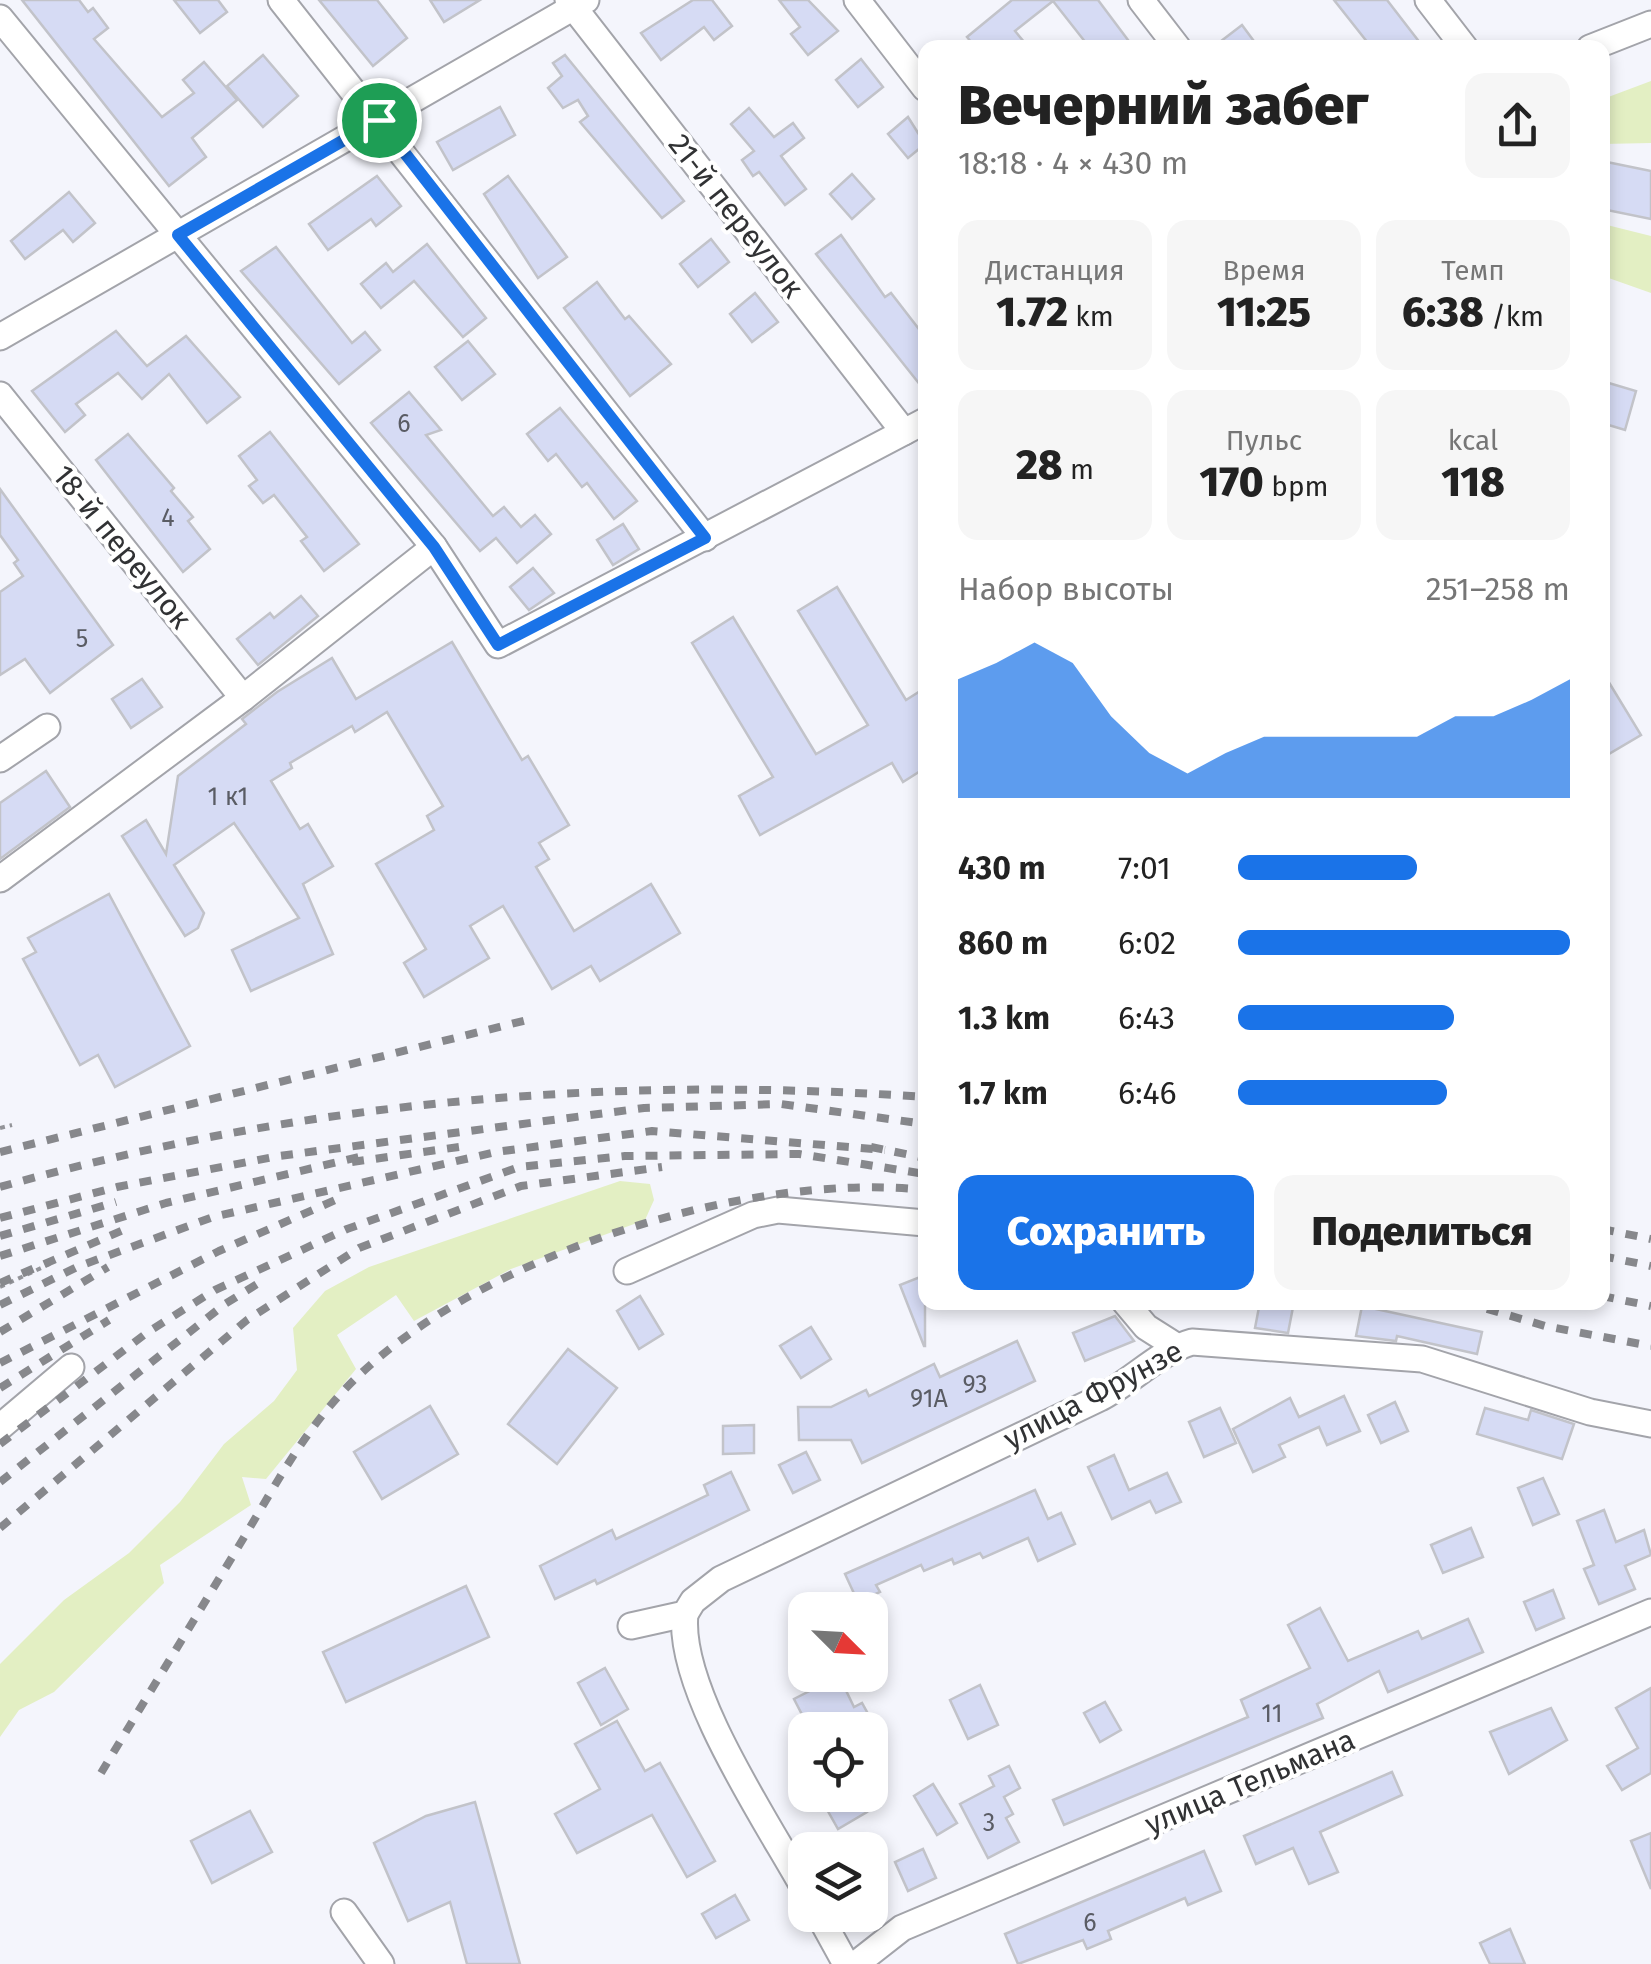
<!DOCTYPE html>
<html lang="ru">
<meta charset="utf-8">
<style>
:root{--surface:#fff;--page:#f6f6f6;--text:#222;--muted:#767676;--accent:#1a73e8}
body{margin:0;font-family:"Fira Sans",sans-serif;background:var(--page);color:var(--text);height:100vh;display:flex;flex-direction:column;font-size:38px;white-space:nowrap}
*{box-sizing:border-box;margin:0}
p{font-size:32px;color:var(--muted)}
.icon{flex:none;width:55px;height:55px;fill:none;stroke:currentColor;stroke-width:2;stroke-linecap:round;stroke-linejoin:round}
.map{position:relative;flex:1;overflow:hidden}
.side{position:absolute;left:918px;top:40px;width:692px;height:1270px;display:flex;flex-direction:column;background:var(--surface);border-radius:20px;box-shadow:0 5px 15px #0003}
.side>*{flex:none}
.needle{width:65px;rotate:114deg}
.buttons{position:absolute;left:788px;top:1592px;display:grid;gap:20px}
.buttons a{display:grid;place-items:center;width:100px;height:100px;border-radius:20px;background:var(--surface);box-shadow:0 5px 15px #0003;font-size:50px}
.pin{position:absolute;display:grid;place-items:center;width:85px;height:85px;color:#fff;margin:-42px;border:5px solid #fff;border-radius:50%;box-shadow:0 2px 10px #0007}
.round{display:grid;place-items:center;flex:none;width:105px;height:105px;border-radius:20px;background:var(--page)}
.overview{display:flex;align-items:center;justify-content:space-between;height:170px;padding:0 40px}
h1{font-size:55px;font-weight:800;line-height:75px}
.metrics{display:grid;grid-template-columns:repeat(3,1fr);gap:15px;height:170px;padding:10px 40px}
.metrics div{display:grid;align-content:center;border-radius:20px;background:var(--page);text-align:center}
.metrics b{font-size:42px;font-weight:800}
.metrics small{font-size:28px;font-weight:400}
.metrics p{font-size:28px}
.chart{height:280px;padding:20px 40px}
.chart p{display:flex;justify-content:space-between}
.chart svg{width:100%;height:180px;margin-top:10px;fill:var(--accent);opacity:.7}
.action{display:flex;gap:20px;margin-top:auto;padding:20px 40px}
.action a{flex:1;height:115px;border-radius:20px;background:var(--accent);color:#fff;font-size:40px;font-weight:800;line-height:115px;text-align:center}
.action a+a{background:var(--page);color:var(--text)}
ul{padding:0 40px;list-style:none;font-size:32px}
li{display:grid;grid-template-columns:160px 120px 1fr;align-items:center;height:75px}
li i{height:25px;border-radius:12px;background:var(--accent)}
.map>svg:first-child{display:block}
.green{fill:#e3efc3}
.building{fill:#d6dbf4;stroke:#c2c3c9;stroke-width:2.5}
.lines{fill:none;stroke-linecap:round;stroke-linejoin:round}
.minor-casing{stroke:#a3a4aa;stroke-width:29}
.path{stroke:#939499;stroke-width:4;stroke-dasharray:5 5;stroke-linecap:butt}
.minor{stroke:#fff;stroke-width:25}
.rail{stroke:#87888c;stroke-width:8;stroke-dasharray:12 12;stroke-linecap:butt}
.route-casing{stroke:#fff;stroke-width:20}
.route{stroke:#1a73e8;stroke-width:12}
.labels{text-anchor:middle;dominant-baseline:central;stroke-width:8;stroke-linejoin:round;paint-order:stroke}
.number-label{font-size:25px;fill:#5a5c64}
.street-label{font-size:30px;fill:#313234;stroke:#fff}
</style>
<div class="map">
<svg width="1651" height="1964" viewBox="0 0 1651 1964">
<rect width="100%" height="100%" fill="#f4f5fc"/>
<!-- green -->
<g class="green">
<path d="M 1651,81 L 1651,143 L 1603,144 L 1603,99 Z"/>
<path d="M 1603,224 L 1651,236 L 1651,293 L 1603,276 Z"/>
<path d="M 620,1181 L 650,1184 L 654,1200 L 645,1220 L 511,1269 L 414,1321 L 396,1295 L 337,1335 L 356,1369 L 266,1479 L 242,1477 L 251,1505 L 160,1565 L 164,1583 L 54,1692 L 19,1710 L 0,1737 L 0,1664 L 64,1600 L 129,1553 L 180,1502 L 224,1444 L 274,1401 L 297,1370 L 293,1328 L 325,1291 L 369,1267 Z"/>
</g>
<!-- building -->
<g class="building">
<path d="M 22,0 L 79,0 L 88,12 L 93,8 L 108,28 L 94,39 L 162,117 L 194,93 L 183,80 L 204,62 L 237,100 L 192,138 L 206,157 L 169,186 Z"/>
<path d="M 174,0 L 218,0 L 227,12 L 200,33 Z"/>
<path d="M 319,0 L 377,0 L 407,38 L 373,66 Z"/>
<path d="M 430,0 L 480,0 L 444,22 Z"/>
<path d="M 693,0 L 712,0 L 732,26 L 714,40 L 704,27 L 661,60 L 641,33 Z"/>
<path d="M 779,0 L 808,0 L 838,31 L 808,55 L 791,34 L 800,27 Z"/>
<path d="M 1012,0 L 1098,0 L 1134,48 L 1090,48 L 1053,1 L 1015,31 L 1029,48 L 976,48 L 967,37 Z"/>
<path d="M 1334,0 L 1387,0 L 1424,48 L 1372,48 Z"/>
<path d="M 1242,25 L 1259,48 L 1212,48 Z"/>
<path d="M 263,55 L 298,96 L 263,127 L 227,86 Z"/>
<path d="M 565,55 L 684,201 L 662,218 L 580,122 L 588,116 L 578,100 L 563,108 L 548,88 L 562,76 L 553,63 Z"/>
<path d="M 861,59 L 883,87 L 858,107 L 836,80 Z"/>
<path d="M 500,107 L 515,135 L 453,170 L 437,142 Z"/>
<path d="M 749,108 L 774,137 L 793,123 L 804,138 L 781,156 L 806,189 L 785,205 L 759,172 L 753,176 L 742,160 L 754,151 L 731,124 Z"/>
<path d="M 908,117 L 925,144 L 908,158 L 888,134 Z"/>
<path d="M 1602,161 L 1651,171 L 1651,219 L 1602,209 Z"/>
<path d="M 852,174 L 874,199 L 852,219 L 830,194 Z"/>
<path d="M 377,176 L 401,206 L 376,226 L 371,219 L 328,250 L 309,224 Z"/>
<path d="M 508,176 L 567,257 L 538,278 L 484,194 Z"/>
<path d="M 69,192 L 95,223 L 73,242 L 63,230 L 25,259 L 11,241 Z"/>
<path d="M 841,235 L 885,297 L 891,293 L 925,337 L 925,391 L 816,254 Z"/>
<path d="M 711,239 L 729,262 L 698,287 L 680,264 Z"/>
<path d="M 427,244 L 486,318 L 463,337 L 414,281 L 381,308 L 361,284 L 386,263 L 393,272 Z"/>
<path d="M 276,247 L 352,343 L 365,332 L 380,350 L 339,384 L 241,271 Z"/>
<path d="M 597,282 L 625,319 L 629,316 L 671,364 L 630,396 L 564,308 Z"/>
<path d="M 755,293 L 778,322 L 752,342 L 730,314 Z"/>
<path d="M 116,331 L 147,366 L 186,336 L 240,397 L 207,423 L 169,374 L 142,399 L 118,373 L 76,404 L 85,415 L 65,432 L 32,391 Z"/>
<path d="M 468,341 L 495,374 L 462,400 L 435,367 Z"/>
<path d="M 1602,381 L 1636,391 L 1625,430 L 1602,423 Z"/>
<path d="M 409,392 L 441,430 L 426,435 L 493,516 L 504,507 L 521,527 L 535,515 L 551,534 L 517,563 L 496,538 L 480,551 L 371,423 Z"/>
<path d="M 560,408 L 637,501 L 614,519 L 587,483 L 582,487 L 556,454 L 548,461 L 527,434 Z"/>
<path d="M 270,432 L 359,544 L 324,571 L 301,541 L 307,537 L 274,495 L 263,503 L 249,486 L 257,480 L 239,456 Z"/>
<path d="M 128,434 L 174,488 L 171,491 L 193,517 L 188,521 L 210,549 L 183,572 L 96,460 Z"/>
<path d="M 0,489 L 113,645 L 50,693 L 25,659 L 0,675 L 0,592 L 23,576 L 14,563 L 18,560 L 0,535 Z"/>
<path d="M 623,524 L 639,549 L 613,565 L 597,540 Z"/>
<path d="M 533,568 L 554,593 L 529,610 L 510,587 Z"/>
<path d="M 837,587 L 906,700 L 925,688 L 925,768 L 903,782 L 892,763 L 760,835 L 739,796 L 773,777 L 692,643 L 733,617 L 816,754 L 868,725 L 798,611 Z"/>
<path d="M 301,596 L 318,616 L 258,665 L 237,639 L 270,613 L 274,618 Z"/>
<path d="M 452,642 L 522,760 L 528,756 L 569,825 L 539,843 L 549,859 L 536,867 L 574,931 L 651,884 L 680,933 L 600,981 L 591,966 L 552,989 L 503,906 L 470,926 L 489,958 L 424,997 L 404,963 L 426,949 L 376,864 L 434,830 L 427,816 L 443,806 L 387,712 L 355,732 L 352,726 L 290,763 L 292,768 L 271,781 L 300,829 L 308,824 L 333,866 L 303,884 L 333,954 L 251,991 L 232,950 L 299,918 L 234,823 L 174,865 L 204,913 L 198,928 L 185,936 L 122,836 L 146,820 L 166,854 L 178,776 L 246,724 L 242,719 L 277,692 L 332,658 L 356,699 Z"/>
<path d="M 1602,671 L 1641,735 L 1602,758 Z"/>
<path d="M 142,679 L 162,707 L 131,728 L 112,699 Z"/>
<path d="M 46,771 L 70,807 L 0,859 L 0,803 Z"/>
<path d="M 109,894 L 190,1046 L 115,1087 L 98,1055 L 80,1065 L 23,959 L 36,952 L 28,938 Z"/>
<path d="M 925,1275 L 925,1346 L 924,1346 L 900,1285 Z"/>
<path d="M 640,1296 L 663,1334 L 639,1349 L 617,1311 Z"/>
<path d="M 1260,1302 L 1294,1302 L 1288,1333 L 1255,1328 Z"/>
<path d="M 1362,1306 L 1482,1332 L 1477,1354 L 1397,1336 L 1396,1341 L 1356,1336 Z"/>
<path d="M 1115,1316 L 1134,1341 L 1085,1361 L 1073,1333 Z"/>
<path d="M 811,1327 L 831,1359 L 801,1378 L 780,1346 Z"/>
<path d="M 1017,1341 L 1035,1381 L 862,1463 L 851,1440 L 799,1440 L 798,1407 L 831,1407 L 866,1390 L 869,1396 L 934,1364 L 940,1377 Z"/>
<path d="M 568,1349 L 617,1388 L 557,1464 L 508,1424 Z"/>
<path d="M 1344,1396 L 1360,1431 L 1327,1445 L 1319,1427 L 1279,1445 L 1285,1457 L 1253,1472 L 1233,1429 L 1290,1398 L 1299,1417 Z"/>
<path d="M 1395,1402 L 1408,1431 L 1381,1443 L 1368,1415 Z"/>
<path d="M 430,1406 L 458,1454 L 382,1499 L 354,1452 Z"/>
<path d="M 1220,1408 L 1236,1443 L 1204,1457 L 1189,1422 Z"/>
<path d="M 1485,1408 L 1528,1420 L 1531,1410 L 1574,1424 L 1562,1459 L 1477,1434 Z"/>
<path d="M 754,1425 L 754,1453 L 723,1454 L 723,1426 Z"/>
<path d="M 806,1452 L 820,1480 L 793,1493 L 779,1465 Z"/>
<path d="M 1114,1455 L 1129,1490 L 1167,1473 L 1181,1502 L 1156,1513 L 1150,1501 L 1112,1519 L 1088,1467 Z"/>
<path d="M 731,1472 L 749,1510 L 597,1584 L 595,1580 L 555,1599 L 540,1566 L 612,1530 L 616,1539 L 708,1495 L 704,1485 Z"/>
<path d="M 1543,1478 L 1559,1514 L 1533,1525 L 1518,1488 Z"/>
<path d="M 1035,1490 L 1048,1519 L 1061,1513 L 1075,1544 L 1038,1561 L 1028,1538 L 983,1558 L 980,1553 L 954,1564 L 952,1559 L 924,1571 L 921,1565 L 876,1585 L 880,1592 L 858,1602 L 845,1574 Z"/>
<path d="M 1604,1510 L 1616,1542 L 1644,1530 L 1651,1555 L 1625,1566 L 1635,1589 L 1599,1604 L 1584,1569 L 1594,1565 L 1577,1521 Z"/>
<path d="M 1471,1528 L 1483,1557 L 1443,1573 L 1431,1545 Z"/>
<path d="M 466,1586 L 489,1637 L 346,1702 L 323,1652 Z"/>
<path d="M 1553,1590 L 1564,1618 L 1536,1630 L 1524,1602 Z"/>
<path d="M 1320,1608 L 1348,1661 L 1418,1631 L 1422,1639 L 1468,1619 L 1483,1652 L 1388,1692 L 1379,1671 L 1317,1704 L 1323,1718 L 1064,1825 L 1053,1800 L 1248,1717 L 1241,1700 L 1310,1668 L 1288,1625 Z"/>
<path d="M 605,1668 L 628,1709 L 601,1725 L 578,1683 Z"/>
<path d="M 839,1676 L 854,1707 L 862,1703 L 877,1730 L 810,1730 L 794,1699 Z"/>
<path d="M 980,1685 L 998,1725 L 968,1739 L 950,1700 Z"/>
<path d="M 1651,1688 L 1651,1773 L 1622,1790 L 1607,1766 L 1638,1748 L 1616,1708 Z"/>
<path d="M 1105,1702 L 1121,1730 L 1100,1742 L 1084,1713 Z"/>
<path d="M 1551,1708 L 1567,1740 L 1509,1774 L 1490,1732 Z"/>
<path d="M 617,1721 L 645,1771 L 660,1763 L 715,1861 L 687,1877 L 652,1815 L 577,1853 L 555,1814 L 600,1789 L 575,1744 Z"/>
<path d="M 1009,1766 L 1020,1788 L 1004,1797 L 1013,1814 L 1006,1818 L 1019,1842 L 988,1858 L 960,1804 L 994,1786 L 989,1776 Z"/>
<path d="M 1392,1772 L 1402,1795 L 1320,1832 L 1338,1872 L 1309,1884 L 1293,1848 L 1256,1864 L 1244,1836 Z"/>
<path d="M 933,1784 L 957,1823 L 937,1835 L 914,1796 Z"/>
<path d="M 844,1795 L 858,1795 L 867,1812 L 838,1829 L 825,1806 Z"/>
<path d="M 475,1802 L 520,1964 L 467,1964 L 450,1902 L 408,1921 L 374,1843 L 426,1816 Z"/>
<path d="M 250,1811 L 272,1852 L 212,1883 L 191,1841 Z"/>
<path d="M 1651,1833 L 1651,1889 L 1631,1841 Z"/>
<path d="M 923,1849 L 936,1878 L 908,1891 L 895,1862 Z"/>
<path d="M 1204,1851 L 1221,1891 L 1188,1905 L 1185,1898 L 1108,1931 L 1111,1939 L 1087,1949 L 1083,1940 L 1018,1964 L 1005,1934 Z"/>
<path d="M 735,1895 L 749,1920 L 716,1938 L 702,1914 Z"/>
<path d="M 1510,1929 L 1525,1964 L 1490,1964 L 1480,1943 Z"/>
</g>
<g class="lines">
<!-- minor casing -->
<g class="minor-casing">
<g id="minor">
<path d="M 281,0 L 705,538"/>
<path d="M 568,0 L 904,432"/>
<path d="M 857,0 L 925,88"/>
<path d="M 1141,0 L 1178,48"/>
<path d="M 1428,0 L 1465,48"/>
<path d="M 0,18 L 434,547 L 498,645 L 925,421"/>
<path d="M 1590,48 L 1651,24"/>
<path d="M 0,337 L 586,0"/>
<path d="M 0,395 L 243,698"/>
<path d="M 0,759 L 47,727"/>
<path d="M 0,879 L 243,698 L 434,547"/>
<path d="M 627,1271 L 753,1215 L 778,1210 L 925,1223"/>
<path d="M 1125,1302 L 1146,1327 L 1176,1346"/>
<path d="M 0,1427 L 71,1367"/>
<path d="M 685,1614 C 677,1689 768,1823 805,1890"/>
<path d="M 631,1626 L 685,1614 L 693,1601 L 721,1579 L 1100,1398 C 1131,1382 1162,1350 1192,1342 L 1422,1359 L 1590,1412 L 1651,1424"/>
<path d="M 344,1912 L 381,1964"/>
<path d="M 819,1915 L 846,1964"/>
<path d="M 856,1964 L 902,1928 L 1651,1612"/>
</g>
</g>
<!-- path -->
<g class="path">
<path d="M 0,1128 L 12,1125"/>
<path d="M 0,1287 L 52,1263"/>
</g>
<!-- minor -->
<use href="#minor" class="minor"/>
<!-- rail -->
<g class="rail">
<path d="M 871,1147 L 925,1158"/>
<path d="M 0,1152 L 535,1018"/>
<path d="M 352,1162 L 466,1146"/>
<path d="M 0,1187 C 304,1101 610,1075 925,1097"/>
<path d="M 0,1218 L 117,1187 L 279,1156 L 644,1108 L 781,1104 L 925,1124"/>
<path d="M 1602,1229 L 1651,1239"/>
<path d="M 0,1236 L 116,1202"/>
<path d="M 0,1256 L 166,1203 L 363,1156"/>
<path d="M 1602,1256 L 1651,1266"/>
<path d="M 0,1283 L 128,1228"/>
<path d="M 1602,1296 L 1651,1306"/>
<path d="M 1464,1302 L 1545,1326 L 1651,1346"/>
<path d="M 0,1305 L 77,1267 L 213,1217 L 496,1152 L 652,1131 L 885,1150"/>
<path d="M 0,1332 L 108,1267"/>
<path d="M 0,1363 L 219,1251 L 340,1198"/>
<path d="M 0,1388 L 109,1320"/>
<path d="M 0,1444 L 148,1332 L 215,1290 L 347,1229 L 519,1167 L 625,1156 L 799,1154 L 925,1174"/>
<path d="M 0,1482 L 225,1304 L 262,1281"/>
<path d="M 0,1528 L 247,1320 L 359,1248 L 521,1186 L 662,1167"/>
<path d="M 101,1773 C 148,1695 196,1617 243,1539 C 270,1494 296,1446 330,1406 C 450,1262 742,1170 925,1190"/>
</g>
</g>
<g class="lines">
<!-- route casing -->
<g class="route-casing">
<path id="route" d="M 379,120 L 705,538 L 498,645 L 434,547 L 178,235 Z"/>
</g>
<!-- route -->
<use href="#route" class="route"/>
</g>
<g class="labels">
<!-- number labels -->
<g class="number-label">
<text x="404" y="424">6</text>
<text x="168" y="518">4</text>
<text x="82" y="639">5</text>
<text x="228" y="797">1 к1</text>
<text x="975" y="1385">93</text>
<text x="929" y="1399">91А</text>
<text x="1272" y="1714">11</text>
<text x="989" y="1823">3</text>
<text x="1090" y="1923">6</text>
</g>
<!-- street labels -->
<g class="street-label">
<text transform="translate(736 216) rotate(52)">21-й переулок</text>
<text transform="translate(122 547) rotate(51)">18-й переулок</text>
<text transform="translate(1093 1395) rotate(-28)">улица Фрунзе</text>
<text transform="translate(1250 1782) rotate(-23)">улица Тельмана</text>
</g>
</g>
</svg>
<div class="buttons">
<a><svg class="needle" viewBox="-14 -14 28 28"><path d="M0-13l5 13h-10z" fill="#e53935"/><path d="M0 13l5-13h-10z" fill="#767676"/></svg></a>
<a><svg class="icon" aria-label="locate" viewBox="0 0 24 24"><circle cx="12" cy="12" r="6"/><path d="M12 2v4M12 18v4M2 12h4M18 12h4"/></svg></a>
<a><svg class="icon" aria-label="layers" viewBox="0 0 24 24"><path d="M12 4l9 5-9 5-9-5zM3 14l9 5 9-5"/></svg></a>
</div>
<div class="pin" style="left:379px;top:120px;background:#1e9e55"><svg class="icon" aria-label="arrive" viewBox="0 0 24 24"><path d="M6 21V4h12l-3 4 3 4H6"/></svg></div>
<section class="side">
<div class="overview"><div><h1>Вечерний забег</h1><p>18:18 · 4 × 430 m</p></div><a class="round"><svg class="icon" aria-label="share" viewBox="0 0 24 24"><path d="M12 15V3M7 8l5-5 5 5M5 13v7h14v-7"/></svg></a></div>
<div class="metrics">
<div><p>Дистанция</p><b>1.72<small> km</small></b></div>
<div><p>Время</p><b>11:25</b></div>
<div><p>Темп</p><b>6:38<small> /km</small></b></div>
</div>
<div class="metrics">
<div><b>28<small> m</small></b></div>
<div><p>Пульс</p><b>170<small> bpm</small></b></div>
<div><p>kcal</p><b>118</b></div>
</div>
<div class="chart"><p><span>Набор высоты</span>251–258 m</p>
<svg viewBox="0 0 160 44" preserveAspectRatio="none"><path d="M0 44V15L10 11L20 6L30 11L40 24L50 33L60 38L70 33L80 29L90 29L100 29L110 29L120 29L130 24L140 24L150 20L160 15V44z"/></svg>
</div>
<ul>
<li><b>430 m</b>7:01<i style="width:54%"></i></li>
<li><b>860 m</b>6:02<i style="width:100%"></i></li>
<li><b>1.3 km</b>6:43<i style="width:65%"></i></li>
<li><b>1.7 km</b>6:46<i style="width:63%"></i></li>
</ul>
<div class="action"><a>Сохранить</a><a>Поделиться</a></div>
</section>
</div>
